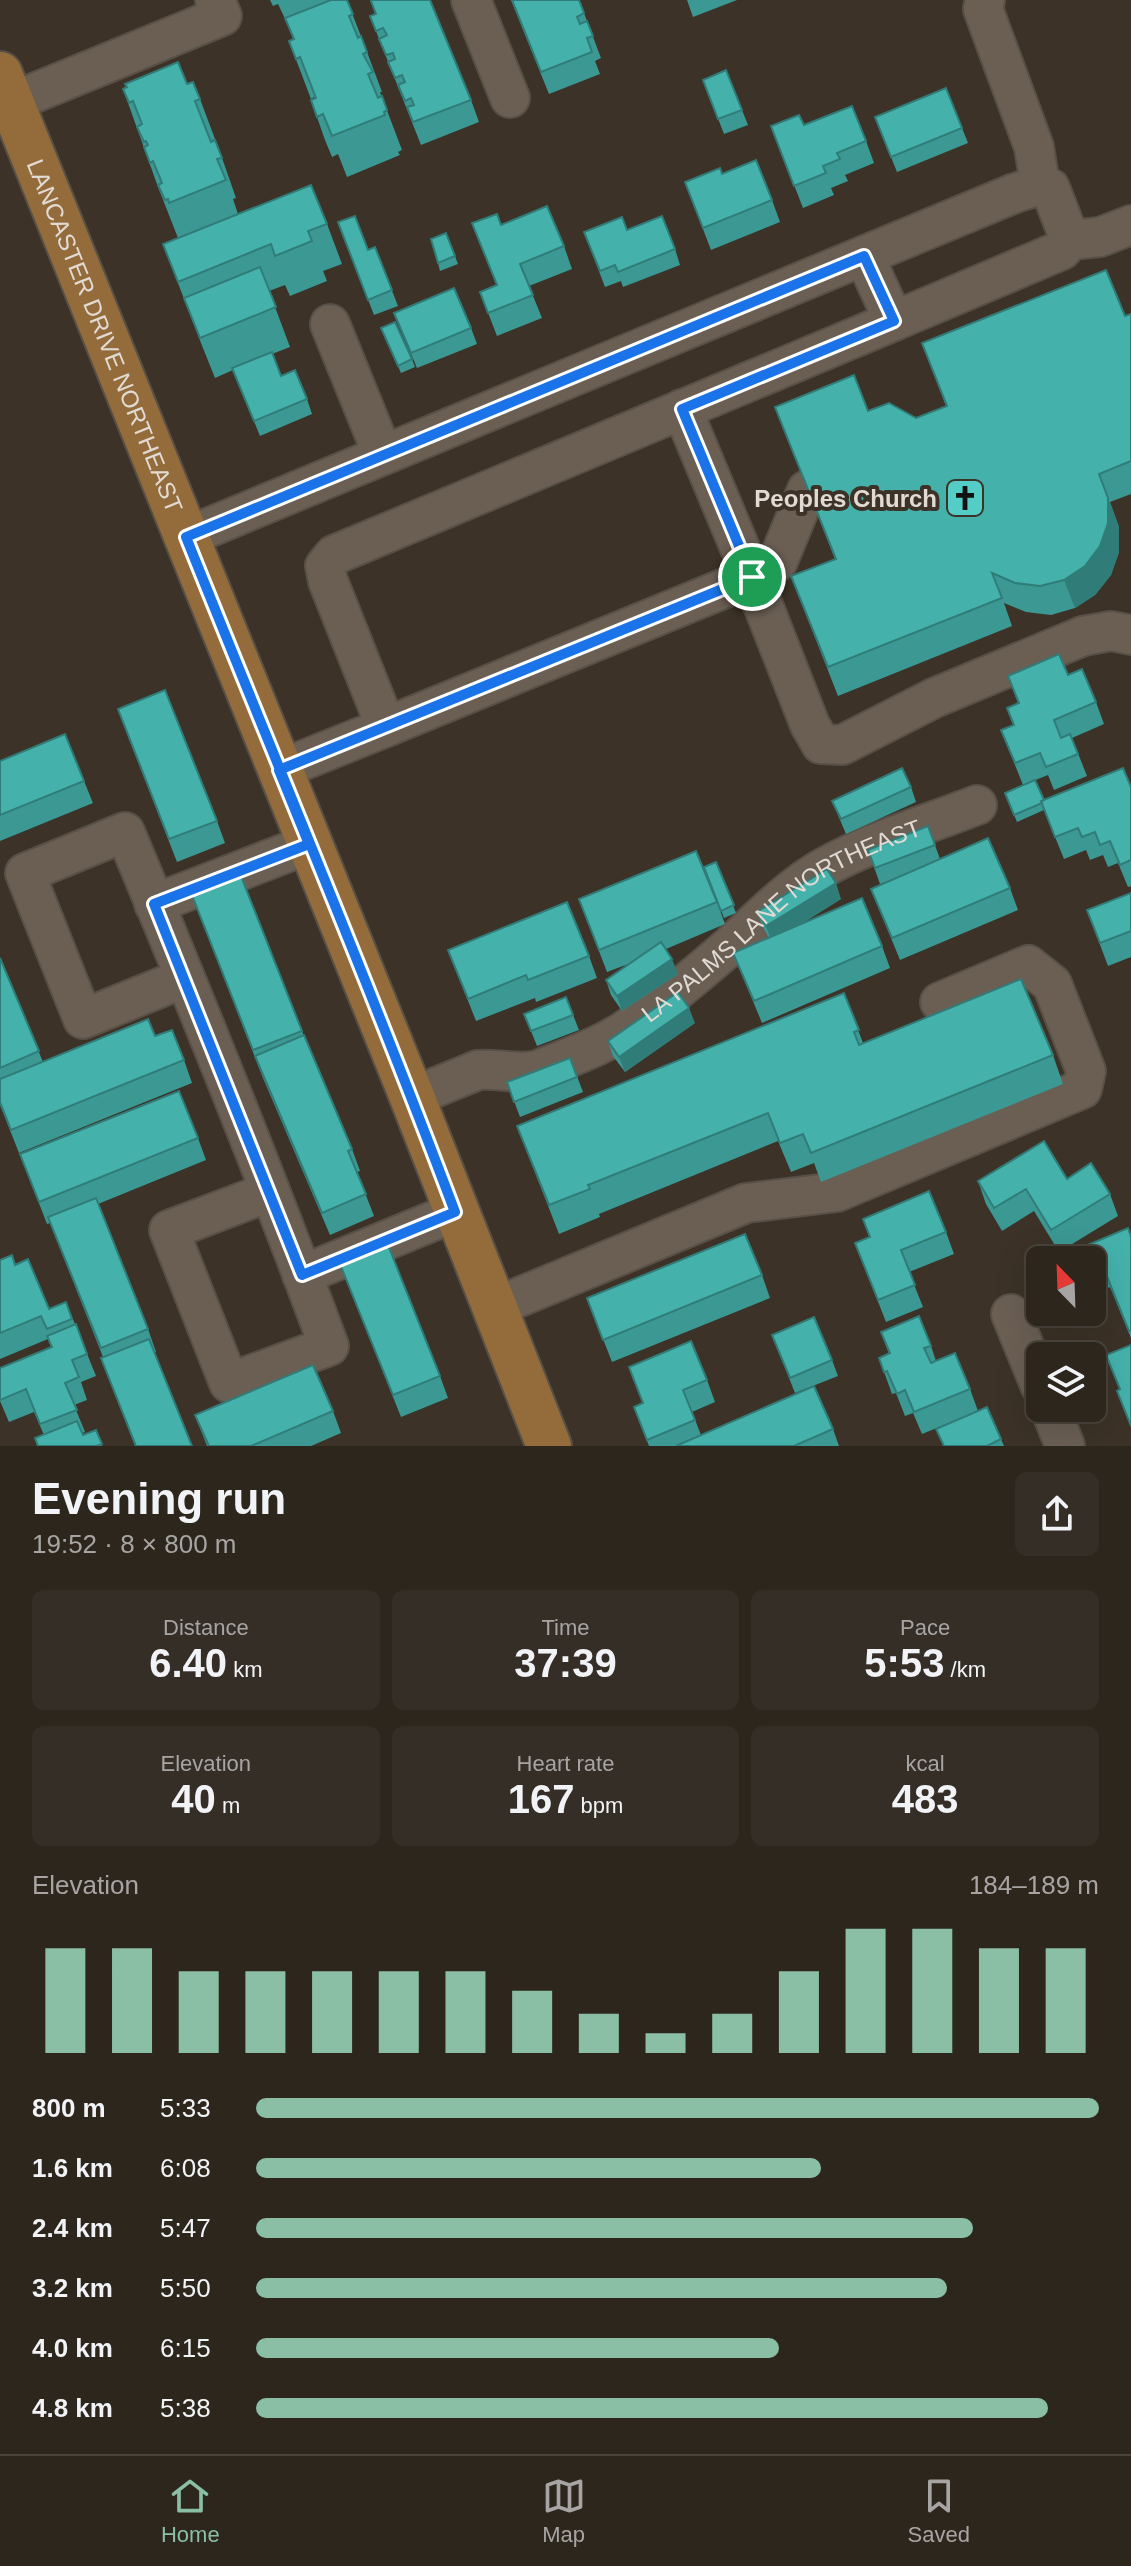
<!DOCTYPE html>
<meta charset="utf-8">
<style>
:root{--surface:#2d261d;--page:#352e26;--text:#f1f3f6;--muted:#a7a5a4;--line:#48433b;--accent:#8abfa5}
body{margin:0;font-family:Arial,sans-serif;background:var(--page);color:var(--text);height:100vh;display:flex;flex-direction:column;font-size:30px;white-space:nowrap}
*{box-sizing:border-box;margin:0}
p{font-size:26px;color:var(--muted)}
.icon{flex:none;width:44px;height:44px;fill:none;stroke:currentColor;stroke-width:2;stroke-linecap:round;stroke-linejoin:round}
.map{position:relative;height:1446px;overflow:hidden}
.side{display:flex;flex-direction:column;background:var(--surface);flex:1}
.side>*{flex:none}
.needle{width:52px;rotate:337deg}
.tools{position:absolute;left:1026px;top:1246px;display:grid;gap:16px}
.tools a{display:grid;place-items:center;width:80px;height:80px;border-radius:12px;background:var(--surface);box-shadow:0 8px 32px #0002,0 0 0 2px var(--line);font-size:40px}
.pin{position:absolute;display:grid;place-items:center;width:68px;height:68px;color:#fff;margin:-34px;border:4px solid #fff;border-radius:50%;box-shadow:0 2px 8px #0007}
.round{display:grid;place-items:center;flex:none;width:84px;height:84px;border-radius:12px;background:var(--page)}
.summary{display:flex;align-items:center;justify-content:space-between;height:136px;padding:0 32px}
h1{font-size:44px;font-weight:700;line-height:60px}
.stats{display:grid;grid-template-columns:repeat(3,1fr);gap:12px;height:136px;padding:8px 32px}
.stats div{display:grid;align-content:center;border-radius:12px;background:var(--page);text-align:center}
.stats b{font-size:40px;font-weight:700}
.stats small{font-size:22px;font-weight:400}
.stats p{font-size:22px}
.chart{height:224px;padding:16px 32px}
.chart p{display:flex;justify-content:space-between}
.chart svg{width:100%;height:144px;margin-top:8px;stroke:var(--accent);stroke-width:6}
ul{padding:0 32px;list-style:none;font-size:26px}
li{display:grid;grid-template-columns:128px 96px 1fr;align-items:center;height:60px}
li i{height:20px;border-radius:10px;background:var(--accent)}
.dock{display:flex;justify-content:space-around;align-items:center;height:112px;border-top:2px solid var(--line);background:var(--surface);font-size:22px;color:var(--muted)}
.dock a{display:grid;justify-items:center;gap:4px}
.dock .active{color:var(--accent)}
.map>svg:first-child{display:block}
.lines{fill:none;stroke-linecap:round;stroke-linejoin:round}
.minor-casing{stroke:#585047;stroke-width:42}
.major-casing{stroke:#585047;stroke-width:48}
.minor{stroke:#6b5f54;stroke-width:38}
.major{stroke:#946c3b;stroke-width:44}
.wall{fill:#3b9893}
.shaded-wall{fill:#307c78}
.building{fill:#45b1ab;stroke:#307c78;stroke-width:2}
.route-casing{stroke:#fff;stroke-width:16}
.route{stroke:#1a73e8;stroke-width:10}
.labels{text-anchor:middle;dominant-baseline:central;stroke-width:8;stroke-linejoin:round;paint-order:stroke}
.street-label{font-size:24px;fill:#e2dbd4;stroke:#3c3227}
.poi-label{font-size:24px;font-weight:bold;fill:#e2dbd4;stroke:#3c3227;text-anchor:end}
</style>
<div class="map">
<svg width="1131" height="1446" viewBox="0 0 1131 1446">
<rect width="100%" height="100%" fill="#3c3227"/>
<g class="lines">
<!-- minor casing -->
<g class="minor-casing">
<g id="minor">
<path d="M 471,0 L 510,98"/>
<path d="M 985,0 L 983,9 L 1034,147 L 1040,185"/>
<path d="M 0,107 L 222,16 L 215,0"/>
<path d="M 1070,240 L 1100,237 L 1131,225"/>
<path d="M 330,324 L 383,455"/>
<path d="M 682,409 L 752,577 L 778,561 L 807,490"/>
<path d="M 186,537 L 1015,193 L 1040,185 L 1050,188 L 1070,240 L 1062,250 L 894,321 L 864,256"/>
<path d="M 386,727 L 752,577 L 810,725 L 821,744 L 842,745 L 934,698 L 1083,636 L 1111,631 L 1131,635"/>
<path d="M 279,770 L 386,727 L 328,581 L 325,566 L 334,555 L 894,321"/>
<path d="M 154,904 L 309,844"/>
<path d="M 184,978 L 83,1019 L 25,873 L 125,832 C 196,1002 265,1173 329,1346 L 229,1383 L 169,1230 L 269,1192"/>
<path id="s1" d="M 412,1097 L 478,1070 C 498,1068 518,1075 538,1070 C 569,1057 604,1046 631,1026 C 665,1001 699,973 731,945 C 756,922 780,897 809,877 C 853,847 926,825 977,805"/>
<path d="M 302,1275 L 455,1212"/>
<path d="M 493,1308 L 746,1203 L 837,1192 L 1082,1089 L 1086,1071 L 1052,984 L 1028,965 L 940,1002"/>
<path d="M 1011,1314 L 1040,1385"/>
<path d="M 1050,1408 L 1065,1446"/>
</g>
</g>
<!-- major casing -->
<g class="major-casing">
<g id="major">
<path id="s2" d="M 0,74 L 412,1097 L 549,1446"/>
</g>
</g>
<!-- minor -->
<use href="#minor" class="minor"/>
<!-- major -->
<use href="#major" class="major"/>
</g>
<!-- wall -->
<g class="wall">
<path d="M 270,0 L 347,0 L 367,52 L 382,92 L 380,92 L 402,150 L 398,152 L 400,155 L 347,177 L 338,154 L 332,157 L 325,140 L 311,100 L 315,98 L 314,97 L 311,99 L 289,41 L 293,39 L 288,25 L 278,4 L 273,6 Z"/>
<path d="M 511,0 L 579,0 L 601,58 L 595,61 L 600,74 L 549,94 Z"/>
<path d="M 687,0 L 737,0 L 693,17 Z"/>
<path d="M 370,16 L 471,100 L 479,122 L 421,145 Z"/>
<path d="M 726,70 L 748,125 L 724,134 L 703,80 Z"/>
<path d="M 187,84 L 200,99 L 215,139 L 211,141 L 222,158 L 236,198 L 233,199 L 238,214 L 327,224 L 342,264 L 323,271 L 327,281 L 290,296 L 285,285 L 269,291 L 290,347 L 272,354 L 281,376 L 307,399 L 312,414 L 260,436 L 233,370 L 215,378 L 199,338 L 163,244 L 178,238 L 158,187 L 123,89 Z"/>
<path d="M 875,117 L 962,128 L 968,143 L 897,172 Z"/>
<path d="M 804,125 L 866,141 L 874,163 L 845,175 L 848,181 L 831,188 L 834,195 L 803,208 L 771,126 Z"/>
<path d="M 722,174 L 772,200 L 780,222 L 711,250 L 685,182 Z"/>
<path d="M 338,222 L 368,250 L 375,247 L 398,306 L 374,315 Z"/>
<path d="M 472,223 L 501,225 L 564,246 L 572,269 L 529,286 L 542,318 L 497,336 L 480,292 L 497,285 Z"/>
<path d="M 627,230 L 675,249 L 680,265 L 623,287 L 621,281 L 605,287 L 584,232 Z"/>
<path d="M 446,233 L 458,264 L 440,271 L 438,263 Z"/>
<path d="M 394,313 L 471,328 L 477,344 L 417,368 Z"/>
<path d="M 1131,314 L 1131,494 L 1110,502 L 1119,527 L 1119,552 L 1111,575 L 1095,595 L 1075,608 L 1051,615 L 1026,612 L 1004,603 L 1012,626 L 838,696 L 791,576 L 835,559 L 775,407 L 868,411 L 916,418 L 946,406 L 922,343 L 1125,316 Z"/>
<path d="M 381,328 L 412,359 L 415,367 L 401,373 Z"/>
<path d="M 1068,675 L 1096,702 L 1104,724 L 1072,738 L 1087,776 L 1054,790 L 1048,775 L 1033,781 L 1044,800 L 1131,787 L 1131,886 L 1128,887 L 1118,863 L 1108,867 L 1103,855 L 1090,860 L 1086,850 L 1064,859 L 1044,810 L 1017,822 L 1005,793 L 1023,785 L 1001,730 L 1013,725 L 1007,708 L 1018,703 L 1008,676 Z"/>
<path d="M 126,731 L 217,821 L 225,843 L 177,862 Z"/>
<path d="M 0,761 L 84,781 L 93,803 L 0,841 Z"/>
<path d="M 911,787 L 916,802 L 846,834 L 832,801 Z"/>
<path d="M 928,826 L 940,859 L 1010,888 L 1018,910 L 900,960 L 871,889 L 906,874 L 880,884 L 868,850 Z"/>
<path d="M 716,862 L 736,913 L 724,918 L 704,867 Z"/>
<path d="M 239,871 L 304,1036 L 352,1149 L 360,1171 L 357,1172 L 374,1216 L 330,1235 L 263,1078 L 190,890 Z"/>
<path d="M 1131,893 L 1131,957 L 1108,966 L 1087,910 Z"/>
<path d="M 579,899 L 717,902 L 725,924 L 666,949 L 678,974 L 622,1011 L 611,995 L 606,980 L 631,963 L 607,972 Z"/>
<path d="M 841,899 L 798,926 L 882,946 L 890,968 L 762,1023 L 733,953 L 769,938 L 763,927 L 757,912 Z"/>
<path d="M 448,950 L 589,956 L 597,978 L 536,1002 L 535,998 L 476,1021 Z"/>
<path d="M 0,958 L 43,1062 L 155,1036 L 184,1060 L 192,1083 L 19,1153 L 0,1105 Z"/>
<path d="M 844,993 L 863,1043 L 1053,1055 L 1063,1084 L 821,1182 L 814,1163 L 791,1172 L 778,1141 L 599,1214 L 600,1217 L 559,1234 L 517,1126 Z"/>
<path d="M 566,997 L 579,1030 L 537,1046 L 524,1014 Z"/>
<path d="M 695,1023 L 625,1072 L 613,1056 L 608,1041 Z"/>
<path d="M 570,1058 L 583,1092 L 520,1117 L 507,1082 Z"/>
<path d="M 198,1138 L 206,1160 L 98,1204 L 148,1329 L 156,1352 L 154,1352 L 192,1446 L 135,1446 L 101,1358 L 103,1357 L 50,1223 L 47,1224 L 20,1154 Z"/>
<path d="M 1067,1179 L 1110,1194 L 1118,1216 L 1059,1252 L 1034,1211 L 1002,1231 L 986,1204 L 978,1181 Z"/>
<path d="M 863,1219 L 946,1232 L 954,1254 L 909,1272 L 923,1307 L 886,1322 L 855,1243 L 869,1237 Z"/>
<path d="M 1131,1237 L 1131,1338 L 1110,1287 L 1095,1293 L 1092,1286 L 1092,1260 Z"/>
<path d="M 0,1260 L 15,1265 L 49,1309 L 66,1302 L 96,1376 L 81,1382 L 87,1400 L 74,1405 L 85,1432 L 82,1433 L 83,1435 L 96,1430 L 102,1446 L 38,1446 L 44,1435 L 34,1412 L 9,1422 L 0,1401 L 0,1368 L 51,1347 L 48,1339 L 0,1359 Z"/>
<path d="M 340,1264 L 440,1376 L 448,1398 L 401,1417 Z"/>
<path d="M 762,1275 L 770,1298 L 612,1362 L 587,1298 Z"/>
<path d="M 881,1332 L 931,1346 L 936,1361 L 970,1389 L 978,1411 L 1001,1439 L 1004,1446 L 944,1446 L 969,1415 L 922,1434 L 913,1413 L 905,1416 L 896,1393 L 892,1394 L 879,1358 L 889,1354 Z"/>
<path d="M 772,1335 L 832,1360 L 838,1376 L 795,1393 Z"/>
<path d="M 629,1367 L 707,1380 L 715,1402 L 692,1412 L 701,1435 L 833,1429 L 839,1446 L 649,1446 L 634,1407 L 643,1404 Z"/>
<path d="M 333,1411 L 341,1433 L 311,1446 L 207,1446 L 195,1415 Z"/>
</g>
<!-- shaded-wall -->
<g class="shaded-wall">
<path d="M 1108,498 L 1119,527 L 1119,552 L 1111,575 L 1095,595 L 1075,608 L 1064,580 Z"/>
<path d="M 836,883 L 841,899 L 772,942 L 766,926 Z"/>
<path d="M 672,959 L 678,974 L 622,1011 L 617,996 Z"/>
<path d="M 689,1008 L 695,1023 L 625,1072 L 619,1057 Z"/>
</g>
<!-- building -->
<g class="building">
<path d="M 331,0 L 347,0 L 353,14 L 349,16 L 358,38 L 361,36 L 367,52 L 363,54 L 373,72 L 368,74 L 378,98 L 382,96 L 387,110 L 384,112 L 385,115 L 332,136 L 323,114 L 317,117 L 311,100 L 316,98 L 300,57 L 296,59 L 289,41 L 294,39 L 285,18 Z"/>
<path d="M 372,0 L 430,0 L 471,100 L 413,122 L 407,107 L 414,105 L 411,98 L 405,101 L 398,85 L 405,82 L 402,75 L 395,78 L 388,62 L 395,59 L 393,53 L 386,55 L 379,39 L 387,35 L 383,28 L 376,31 L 370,16 L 376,14 L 371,1 Z"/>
<path d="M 512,0 L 579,0 L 584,13 L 577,17 L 580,24 L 587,21 L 593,36 L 587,38 L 592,52 L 541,72 Z"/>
<path d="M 178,62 L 187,84 L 193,82 L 200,99 L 195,101 L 211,142 L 215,140 L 222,158 L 217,159 L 226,180 L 169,203 L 168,199 L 165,200 L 158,185 L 162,183 L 153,161 L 150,163 L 144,147 L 148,145 L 146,141 L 144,142 L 137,127 L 142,124 L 133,101 L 129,103 L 123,89 L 127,87 L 125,84 Z"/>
<path d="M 726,70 L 742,110 L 718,119 L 703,80 Z"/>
<path d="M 946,88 L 962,128 L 891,157 L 875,117 Z"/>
<path d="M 852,106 L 866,141 L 837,153 L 840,159 L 823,166 L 826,173 L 794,186 L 771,126 L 799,115 L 804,125 Z"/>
<path d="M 756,160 L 772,200 L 703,228 L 685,182 L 720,168 L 722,174 Z"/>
<path d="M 311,185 L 327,224 L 308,231 L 312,241 L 275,256 L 271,244 L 178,282 L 163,244 Z"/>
<path d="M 547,206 L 564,246 L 520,264 L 533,295 L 488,313 L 480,292 L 497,285 L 472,223 L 497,214 L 501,225 Z"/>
<path d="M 355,216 L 368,250 L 375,247 L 392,290 L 368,300 L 338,222 Z"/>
<path d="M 662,216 L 675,249 L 618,272 L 615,265 L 600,271 L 584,232 L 622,217 L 627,230 Z"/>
<path d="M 446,233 L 455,256 L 438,263 L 431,239 Z"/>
<path d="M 260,267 L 276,307 L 200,338 L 184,298 Z"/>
<path d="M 1106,270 L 1125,316 L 1131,314 L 1131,461 L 1099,474 L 1108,498 L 1108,523 L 1100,546 L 1085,566 L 1064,580 L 1040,586 L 1015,583 L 992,573 L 1002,598 L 828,667 L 791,576 L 836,559 L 775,407 L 854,375 L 868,411 L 889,403 L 916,418 L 947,406 L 922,343 Z"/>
<path d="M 454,288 L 471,328 L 411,353 L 394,313 Z"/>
<path d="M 395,322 L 412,359 L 398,366 L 381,328 Z"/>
<path d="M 272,352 L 281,376 L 295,370 L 307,399 L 254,421 L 232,368 Z"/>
<path d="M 1059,654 L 1068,675 L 1082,669 L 1096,702 L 1054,720 L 1061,738 L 1070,734 L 1078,754 L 1046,767 L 1040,753 L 1015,763 L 1001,730 L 1014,725 L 1007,708 L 1019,703 L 1008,676 Z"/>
<path d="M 165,690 L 217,821 L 169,839 L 118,709 Z"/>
<path d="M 65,734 L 84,781 L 0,815 L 0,761 Z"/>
<path d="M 902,768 L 911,787 L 841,819 L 832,801 Z"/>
<path d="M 1123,768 L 1131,787 L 1131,860 L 1120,865 L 1110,841 L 1100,845 L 1095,832 L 1082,837 L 1078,828 L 1055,837 L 1041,801 Z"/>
<path d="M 1035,780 L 1044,800 L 1041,801 L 1042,803 L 1014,815 L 1005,793 Z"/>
<path d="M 928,826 L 935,845 L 875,868 L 868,850 Z"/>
<path d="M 988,838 L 1010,888 L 892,938 L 871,889 Z"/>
<path d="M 696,851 L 717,902 L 599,950 L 579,899 Z"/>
<path d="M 716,862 L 734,905 L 721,911 L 704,867 Z"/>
<path d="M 827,869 L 836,883 L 766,926 L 757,912 Z"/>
<path d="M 239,871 L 302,1031 L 253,1050 L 190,890 Z"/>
<path d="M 1131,893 L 1131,931 L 1100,943 L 1087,910 Z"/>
<path d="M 862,898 L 882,946 L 754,1001 L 733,953 Z"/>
<path d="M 567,902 L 589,956 L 528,980 L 526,975 L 468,999 L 448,950 Z"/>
<path d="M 661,942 L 672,959 L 617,996 L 606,980 Z"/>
<path d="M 0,958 L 39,1051 L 0,1068 Z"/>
<path d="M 1021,979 L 1053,1055 L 811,1153 L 803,1134 L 780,1143 L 768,1113 L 588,1185 L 590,1189 L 549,1205 L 517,1126 L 844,993 L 859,1030 L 854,1032 L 859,1045 Z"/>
<path d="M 678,992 L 689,1008 L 619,1057 L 608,1041 Z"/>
<path d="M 566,997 L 573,1015 L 531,1031 L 524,1014 Z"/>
<path d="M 148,1019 L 155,1036 L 172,1030 L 184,1060 L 11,1130 L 0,1102 L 0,1079 Z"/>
<path d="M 304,1035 L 352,1149 L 348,1151 L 366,1194 L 322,1213 L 255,1056 Z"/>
<path d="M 570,1058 L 577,1077 L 514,1102 L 507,1082 Z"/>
<path d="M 179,1091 L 198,1138 L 39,1202 L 20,1154 Z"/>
<path d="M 1044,1141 L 1067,1179 L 1091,1163 L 1110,1194 L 1051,1230 L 1026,1189 L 994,1208 L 978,1181 Z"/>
<path d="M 929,1191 L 946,1232 L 901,1250 L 915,1285 L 878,1300 L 855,1243 L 870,1237 L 863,1219 Z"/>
<path d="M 96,1198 L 148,1329 L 101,1348 L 48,1217 Z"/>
<path d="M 1128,1228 L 1131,1237 L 1131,1330 L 1129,1331 L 1102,1264 L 1092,1268 L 1092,1260 L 1082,1260 L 1078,1249 Z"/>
<path d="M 745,1234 L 762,1275 L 603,1340 L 587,1298 Z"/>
<path d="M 388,1245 L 440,1376 L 393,1395 L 340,1264 Z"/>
<path d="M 12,1255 L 15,1265 L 28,1259 L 49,1309 L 66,1302 L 72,1319 L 47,1329 L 41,1316 L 0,1333 L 0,1260 Z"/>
<path d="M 919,1316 L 931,1346 L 924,1348 L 931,1363 L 955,1353 L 970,1389 L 914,1412 L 905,1390 L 897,1394 L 887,1371 L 884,1372 L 879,1358 L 890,1353 L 881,1332 Z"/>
<path d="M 814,1317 L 832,1360 L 790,1378 L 772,1335 Z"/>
<path d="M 76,1324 L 87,1354 L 72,1360 L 79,1377 L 65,1383 L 77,1410 L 40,1424 L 26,1389 L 0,1400 L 0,1368 L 52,1347 L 47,1336 Z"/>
<path d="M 149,1339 L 192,1446 L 136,1446 L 101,1358 Z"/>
<path d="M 691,1341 L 707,1380 L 683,1390 L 695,1420 L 647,1440 L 634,1407 L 643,1403 L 629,1367 Z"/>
<path d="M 1131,1345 L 1131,1426 L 1117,1391 L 1120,1389 L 1106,1355 Z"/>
<path d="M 313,1365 L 333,1411 L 251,1446 L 209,1446 L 195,1415 Z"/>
<path d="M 814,1386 L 833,1429 L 794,1446 L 676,1446 Z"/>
<path d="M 987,1407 L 1001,1439 L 987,1446 L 944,1446 L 936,1429 Z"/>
<path d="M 77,1421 L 83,1435 L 96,1430 L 102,1444 L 96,1446 L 38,1446 L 35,1438 Z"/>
</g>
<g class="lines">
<!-- route casing -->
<g class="route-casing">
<path id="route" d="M 752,577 L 279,770 L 309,844 L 154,904 L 302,1275 L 455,1212 C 370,986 276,762 186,537 L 864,256 L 894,321 L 682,409 L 752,577"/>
</g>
<!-- route -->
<use href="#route" class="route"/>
</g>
<!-- icons -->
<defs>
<g id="church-square" transform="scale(2)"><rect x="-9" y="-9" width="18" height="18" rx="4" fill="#54cdc6" stroke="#3c3227"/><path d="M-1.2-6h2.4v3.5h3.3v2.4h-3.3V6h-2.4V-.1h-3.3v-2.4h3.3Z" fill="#111"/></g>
</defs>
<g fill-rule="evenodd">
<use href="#church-square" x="965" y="498"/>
</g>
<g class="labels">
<!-- street labels -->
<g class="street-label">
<text stroke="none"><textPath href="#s2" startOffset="282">LANCASTER DRIVE NORTHEAST</textPath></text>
<text stroke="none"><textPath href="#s1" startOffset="420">LA PALMS LANE NORTHEAST</textPath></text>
</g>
<!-- poi labels -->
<g class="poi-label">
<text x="937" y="498">Peoples Church</text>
</g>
</g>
</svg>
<div class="tools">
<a><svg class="needle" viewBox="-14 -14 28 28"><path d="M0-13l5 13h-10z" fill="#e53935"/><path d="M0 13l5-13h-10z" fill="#a7a5a4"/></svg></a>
<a><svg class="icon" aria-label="layers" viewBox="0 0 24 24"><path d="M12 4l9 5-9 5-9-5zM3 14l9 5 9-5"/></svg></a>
</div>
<div class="pin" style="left:752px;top:577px;background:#1e9e55"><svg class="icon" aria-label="arrive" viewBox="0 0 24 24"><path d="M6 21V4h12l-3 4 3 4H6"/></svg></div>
</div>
<section class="side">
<div class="summary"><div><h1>Evening run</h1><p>19:52 · 8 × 800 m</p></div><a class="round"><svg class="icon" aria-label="share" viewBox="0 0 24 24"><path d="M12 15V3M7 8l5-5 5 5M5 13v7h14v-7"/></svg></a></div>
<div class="stats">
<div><p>Distance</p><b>6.40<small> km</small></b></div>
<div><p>Time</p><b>37:39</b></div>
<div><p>Pace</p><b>5:53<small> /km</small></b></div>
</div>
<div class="stats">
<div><p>Elevation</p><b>40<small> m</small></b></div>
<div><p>Heart rate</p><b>167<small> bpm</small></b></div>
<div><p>kcal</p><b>483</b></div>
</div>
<div class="chart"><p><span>Elevation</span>184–189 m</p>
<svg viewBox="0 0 160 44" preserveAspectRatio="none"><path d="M5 44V12M15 44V12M25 44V19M35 44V19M45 44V19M55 44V19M65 44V19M75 44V25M85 44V32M95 44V38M105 44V32M115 44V19M125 44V6M135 44V6M145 44V12M155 44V12"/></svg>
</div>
<ul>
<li><b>800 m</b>5:33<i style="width:100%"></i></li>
<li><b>1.6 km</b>6:08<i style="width:67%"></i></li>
<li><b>2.4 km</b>5:47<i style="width:85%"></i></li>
<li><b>3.2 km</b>5:50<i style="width:82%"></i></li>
<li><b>4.0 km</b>6:15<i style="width:62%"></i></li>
<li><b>4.8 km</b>5:38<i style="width:94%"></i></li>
</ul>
</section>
<nav class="dock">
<a class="active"><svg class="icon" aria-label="home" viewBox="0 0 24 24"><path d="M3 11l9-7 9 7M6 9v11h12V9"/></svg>Home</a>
<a><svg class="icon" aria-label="map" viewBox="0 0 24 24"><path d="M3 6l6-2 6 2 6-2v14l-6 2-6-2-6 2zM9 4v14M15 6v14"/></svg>Map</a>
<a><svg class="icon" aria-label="saved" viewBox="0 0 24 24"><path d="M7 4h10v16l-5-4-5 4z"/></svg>Saved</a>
</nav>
